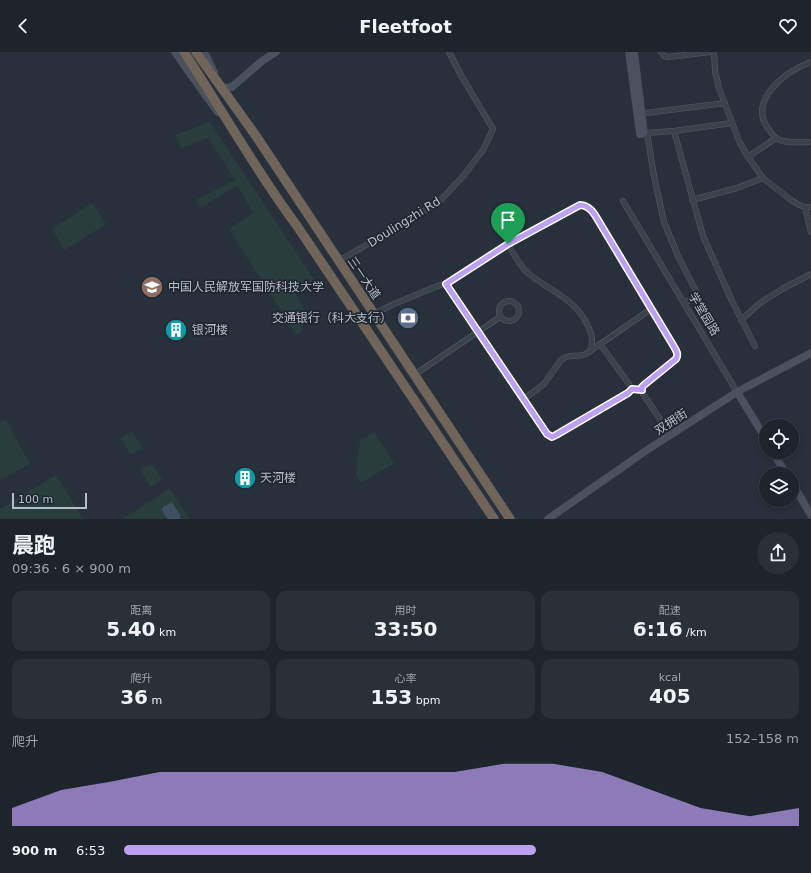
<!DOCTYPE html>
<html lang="zh">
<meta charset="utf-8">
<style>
:root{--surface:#1d242c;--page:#2a3038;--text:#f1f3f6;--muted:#a0a4a9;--line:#3b4148;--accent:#bca0f2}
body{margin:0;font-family:"DejaVu Sans","Noto Sans SC",sans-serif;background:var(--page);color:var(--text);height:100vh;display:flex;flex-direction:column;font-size:15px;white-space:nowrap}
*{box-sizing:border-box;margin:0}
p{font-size:13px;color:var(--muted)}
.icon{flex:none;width:22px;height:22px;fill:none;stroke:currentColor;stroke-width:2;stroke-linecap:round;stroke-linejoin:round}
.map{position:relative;height:467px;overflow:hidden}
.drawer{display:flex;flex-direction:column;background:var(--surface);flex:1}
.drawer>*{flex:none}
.fabs{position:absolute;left:759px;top:367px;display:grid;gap:8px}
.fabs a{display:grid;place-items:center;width:40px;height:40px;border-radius:50%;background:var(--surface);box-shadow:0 2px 6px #0003,0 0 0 1px var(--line);font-size:20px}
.scale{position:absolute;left:12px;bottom:10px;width:75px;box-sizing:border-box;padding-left:4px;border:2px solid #b6bdc6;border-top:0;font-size:11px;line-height:14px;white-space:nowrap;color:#b6bdc6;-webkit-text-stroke:3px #1f2730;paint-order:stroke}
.pin{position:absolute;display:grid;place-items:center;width:34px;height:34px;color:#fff;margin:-41px -17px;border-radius:50% 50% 50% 0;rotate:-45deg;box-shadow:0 0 4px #0007}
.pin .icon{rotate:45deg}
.round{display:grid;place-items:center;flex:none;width:42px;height:42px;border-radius:21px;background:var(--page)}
.summary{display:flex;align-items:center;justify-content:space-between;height:68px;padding:0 12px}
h1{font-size:22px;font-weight:700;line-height:30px}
.figures{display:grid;grid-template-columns:repeat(3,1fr);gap:6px;height:68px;padding:4px 12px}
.figures div{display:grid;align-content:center;border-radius:10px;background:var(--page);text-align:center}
.figures b{font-size:20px;font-weight:700}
.figures small{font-size:11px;font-weight:400}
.figures p{font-size:11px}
.chart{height:112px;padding:8px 12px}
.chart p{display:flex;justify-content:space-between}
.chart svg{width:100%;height:72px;margin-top:4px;fill:var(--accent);opacity:.7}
ul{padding:0 12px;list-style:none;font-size:13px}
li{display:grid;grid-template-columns:64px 48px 1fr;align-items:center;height:30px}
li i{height:10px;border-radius:5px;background:var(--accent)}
header{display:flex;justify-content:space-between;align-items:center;height:52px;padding:0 12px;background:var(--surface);font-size:18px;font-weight:700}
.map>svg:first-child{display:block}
.green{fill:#2a3d3d}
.water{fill:#3e4f61}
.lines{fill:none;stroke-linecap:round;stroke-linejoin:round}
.street-casing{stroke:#555d66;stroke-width:6}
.secondary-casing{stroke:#434b54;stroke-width:8}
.highway-casing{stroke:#454d56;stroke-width:10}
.street{stroke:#3a424b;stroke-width:5}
.secondary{stroke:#49525e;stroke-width:7}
.highway{stroke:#706558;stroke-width:9}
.route-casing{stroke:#fff;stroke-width:8}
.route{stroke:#bca0f2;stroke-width:5}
.labels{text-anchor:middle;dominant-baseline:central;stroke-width:3.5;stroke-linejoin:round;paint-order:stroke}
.street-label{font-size:12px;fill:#b6bdc6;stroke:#1f2730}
.poi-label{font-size:12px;fill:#b6bdc6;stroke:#1f2730;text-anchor:start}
</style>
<header><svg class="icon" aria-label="back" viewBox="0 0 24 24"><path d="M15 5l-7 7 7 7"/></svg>Fleetfoot<svg class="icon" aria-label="heart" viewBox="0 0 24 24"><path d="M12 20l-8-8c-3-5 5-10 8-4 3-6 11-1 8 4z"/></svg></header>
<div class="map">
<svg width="811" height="467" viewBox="0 0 811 467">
<rect width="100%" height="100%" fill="#27303b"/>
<!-- green -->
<g class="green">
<path d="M 210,70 L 315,229 L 295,241 L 311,268 L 301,275 L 303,279 L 296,283 L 229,177 L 253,161 L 237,133 L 201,156 L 196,148 L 235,128 L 208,86 L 181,96 L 175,83 Z"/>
<path d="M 92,151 L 106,172 L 65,198 L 52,177 Z"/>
<path d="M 6,368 L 30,412 L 0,428 L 0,371 Z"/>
<path d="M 132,379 L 142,396 L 131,403 L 121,386 Z"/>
<path d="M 374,380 L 394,411 L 363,430 L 359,429 L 356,422 L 360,389 Z"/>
<path d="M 151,411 L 162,427 L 151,435 L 140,418 Z"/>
<path d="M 56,423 L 83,467 L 0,467 L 0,457 Z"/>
<path d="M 170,437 L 190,467 L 123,467 L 167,438 Z"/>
</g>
<!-- water -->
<path class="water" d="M 172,450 L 180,463 L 180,467 L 168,467 L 164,462 L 162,457 L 163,455 Z"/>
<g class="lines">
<!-- street casing -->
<g class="street-casing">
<g id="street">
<path d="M 661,0 L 664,4 L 668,5 L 710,0"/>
<path d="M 714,0 L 715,19 L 719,36 L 739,89 L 748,105 L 763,126 L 791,148 L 799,153 L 805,155 L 811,155"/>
<path d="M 811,10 C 787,18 749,47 767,75 C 770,79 773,84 777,87 C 787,92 800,90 811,90"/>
<path d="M 638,62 L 725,51"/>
<path d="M 674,79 L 703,184 L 732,249 L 755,294"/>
<path d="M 645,81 L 674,79 L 732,71"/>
<path d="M 647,81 L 654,124 L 664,170 L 678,204 L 697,241 L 695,245 L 684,251"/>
<path d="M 748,105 L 776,86"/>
<path d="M 692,148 L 737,136 L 763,126"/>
<path d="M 623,149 L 737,340"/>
<path d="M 805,155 L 811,180"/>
<path d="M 508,192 C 514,202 520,215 529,222 C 550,239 574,246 587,272 C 592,282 593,287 591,298"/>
<path d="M 339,209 L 439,150 L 464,123 L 483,98 L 493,77 L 462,25 L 449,0"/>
<path d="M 446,231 L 547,382 L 552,385 L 556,383 L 628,341 L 631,337 L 629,332 L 600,292"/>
<circle cx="509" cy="259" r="10"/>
<path d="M 374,262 L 394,252 L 430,237 L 446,231 L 508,192 L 574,155 C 584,151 588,154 595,163 L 677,300 L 677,304 L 675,307 L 643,333 L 642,335 L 643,342 L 671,383"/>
<path d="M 741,268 L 760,251 L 784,236 L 811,222"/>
<path d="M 414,323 L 500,265"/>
<path d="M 524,347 L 544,332 L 561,308 C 570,301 576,306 586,302 L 651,257"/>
</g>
</g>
<!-- secondary casing -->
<g class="secondary-casing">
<g id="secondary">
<path d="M 175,0 L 206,44 L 218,60"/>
<path d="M 204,0 L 214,20"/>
<path d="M 629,0 L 640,82 L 644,81 L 634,0"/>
<path d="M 220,33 L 226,36 L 232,35 L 262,9 L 276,0"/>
<path d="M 737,340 L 766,387"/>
<path d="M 773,400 L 786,422"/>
<path d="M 792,431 L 811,463"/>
<path d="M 548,467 L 647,398 L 737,340 L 811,301"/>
</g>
</g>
<!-- highway casing -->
<g class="highway-casing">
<g id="highway">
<path d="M 184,0 C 222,58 256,119 297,174 L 494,467"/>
<path d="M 196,0 L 256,84 L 510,467"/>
</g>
</g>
<!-- street -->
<use href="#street" class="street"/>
<!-- secondary -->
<use href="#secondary" class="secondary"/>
<!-- highway -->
<use href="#highway" class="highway"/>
</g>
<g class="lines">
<!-- route casing -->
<g class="route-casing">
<path id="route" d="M 580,153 C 587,153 591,157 595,163 L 673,293 C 676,298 679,302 676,307 L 644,333 L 642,335 L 642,338 L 632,337 L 628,341 L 556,383 L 552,385 L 547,382 L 446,232 L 508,192 Z"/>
</g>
<!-- route -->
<use href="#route" class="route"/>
</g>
<!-- icons -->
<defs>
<g id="university-disc" transform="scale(1.15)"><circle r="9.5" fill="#8d6e63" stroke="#1f2730"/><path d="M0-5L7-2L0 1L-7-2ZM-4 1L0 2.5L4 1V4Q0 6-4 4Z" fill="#fff"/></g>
<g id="bank-disc" transform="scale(1.15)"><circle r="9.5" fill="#5c6f8a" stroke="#1f2730"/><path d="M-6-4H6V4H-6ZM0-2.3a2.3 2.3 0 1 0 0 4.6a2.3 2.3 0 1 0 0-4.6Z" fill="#fff"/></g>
<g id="building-disc" transform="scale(1.15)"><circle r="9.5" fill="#0f9aa8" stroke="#1f2730"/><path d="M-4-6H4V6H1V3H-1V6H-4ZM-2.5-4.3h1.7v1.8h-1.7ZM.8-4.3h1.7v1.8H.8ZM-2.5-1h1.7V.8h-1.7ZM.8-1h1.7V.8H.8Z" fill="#fff"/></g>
</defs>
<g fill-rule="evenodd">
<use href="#university-disc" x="152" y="235"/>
<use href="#bank-disc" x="408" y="266"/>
<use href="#building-disc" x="176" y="278"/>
<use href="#building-disc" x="245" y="426"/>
</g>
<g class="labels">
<!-- street labels -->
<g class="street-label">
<text transform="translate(404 170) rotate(-32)">Doulingzhi Rd</text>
<text transform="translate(364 226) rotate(56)">三一大道</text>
<text transform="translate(704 262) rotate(59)">学堂园路</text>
<text transform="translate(671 370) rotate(-33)">双拥街</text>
</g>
<!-- poi labels -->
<g class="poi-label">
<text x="168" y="235">中国人民解放军国防科技大学</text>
<text x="392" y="266" text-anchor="end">交通银行（科大支行）</text>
<text x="192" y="278">银河楼</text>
<text x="260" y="426">天河楼</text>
</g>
</g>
</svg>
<div class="fabs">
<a><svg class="icon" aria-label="locate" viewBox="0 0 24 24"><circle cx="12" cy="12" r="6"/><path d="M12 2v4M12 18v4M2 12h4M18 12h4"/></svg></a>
<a><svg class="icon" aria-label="layers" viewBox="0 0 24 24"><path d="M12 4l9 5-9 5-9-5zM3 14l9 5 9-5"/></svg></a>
</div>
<div class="scale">100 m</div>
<div class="pin" style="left:508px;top:192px;background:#1e9e55"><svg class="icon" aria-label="arrive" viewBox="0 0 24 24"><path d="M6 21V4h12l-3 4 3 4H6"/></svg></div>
</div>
<section class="drawer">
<div class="summary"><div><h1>晨跑</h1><p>09:36 · 6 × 900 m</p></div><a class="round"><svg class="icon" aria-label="share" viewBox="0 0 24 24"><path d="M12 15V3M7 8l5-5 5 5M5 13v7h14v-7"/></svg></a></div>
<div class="figures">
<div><p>距离</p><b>5.40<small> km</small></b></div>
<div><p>用时</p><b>33:50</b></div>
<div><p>配速</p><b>6:16<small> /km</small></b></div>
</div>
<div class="figures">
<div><p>爬升</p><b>36<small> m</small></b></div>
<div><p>心率</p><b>153<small> bpm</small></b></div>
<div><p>kcal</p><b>405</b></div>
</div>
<div class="chart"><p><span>爬升</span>152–158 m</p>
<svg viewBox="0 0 160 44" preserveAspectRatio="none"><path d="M0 44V33L10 22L20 17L30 11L40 11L50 11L60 11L70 11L80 11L90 11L100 6L110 6L120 11L130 22L140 33L150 38L160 33V44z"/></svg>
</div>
<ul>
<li><b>900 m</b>6:53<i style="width:61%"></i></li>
</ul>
</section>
